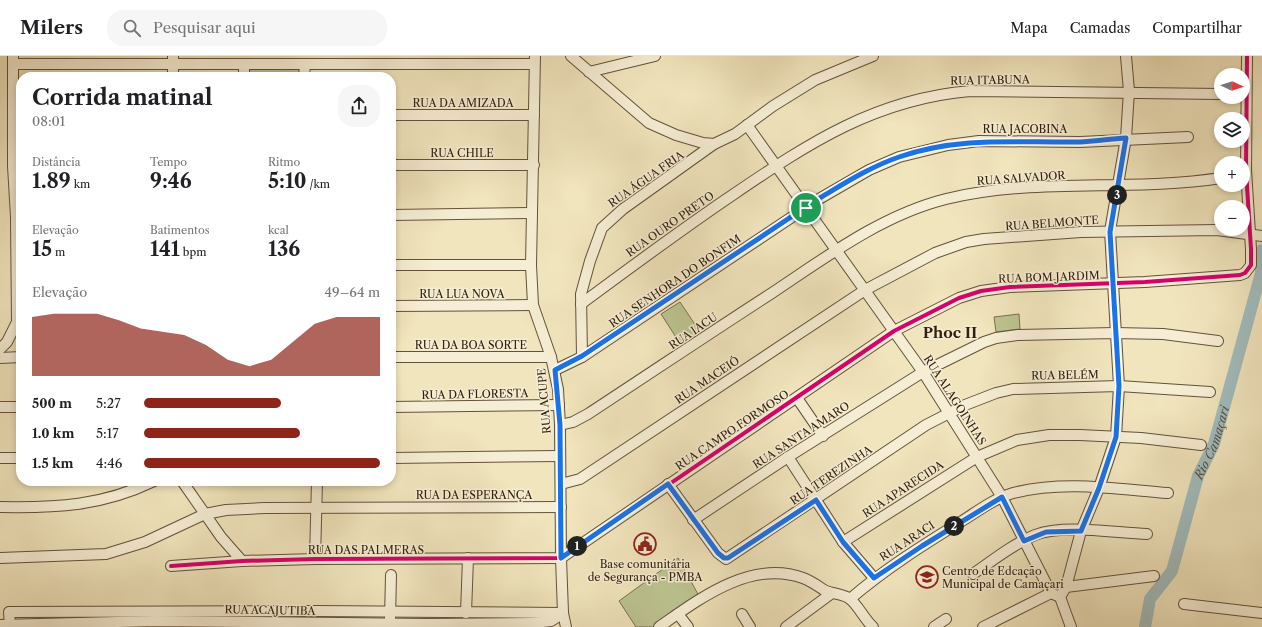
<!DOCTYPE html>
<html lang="pt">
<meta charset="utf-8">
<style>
:root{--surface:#fff;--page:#f6f6f6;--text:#202124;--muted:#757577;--line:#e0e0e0;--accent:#8f2418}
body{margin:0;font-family:"Libre Caslon Text",serif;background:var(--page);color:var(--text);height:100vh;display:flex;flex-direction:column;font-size:15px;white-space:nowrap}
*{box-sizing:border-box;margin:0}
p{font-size:13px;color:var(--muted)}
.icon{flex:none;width:22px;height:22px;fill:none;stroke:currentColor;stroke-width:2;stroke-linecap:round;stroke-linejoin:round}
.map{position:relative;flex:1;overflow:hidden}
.sheet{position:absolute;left:16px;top:16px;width:380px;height:414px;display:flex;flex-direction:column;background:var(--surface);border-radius:16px;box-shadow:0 2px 6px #0003}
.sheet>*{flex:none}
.needle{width:26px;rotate:94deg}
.tools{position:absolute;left:1214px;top:12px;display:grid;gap:8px}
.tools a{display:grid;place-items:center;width:36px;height:36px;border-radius:50%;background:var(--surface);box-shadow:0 2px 6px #0003;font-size:20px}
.pin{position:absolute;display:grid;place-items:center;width:34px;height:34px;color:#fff;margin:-17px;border:2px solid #fff;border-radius:50%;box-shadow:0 1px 4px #0007}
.km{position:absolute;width:20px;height:20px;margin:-10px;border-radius:50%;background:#222;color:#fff;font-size:11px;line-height:20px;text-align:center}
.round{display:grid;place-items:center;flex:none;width:42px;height:42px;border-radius:16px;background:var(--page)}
.head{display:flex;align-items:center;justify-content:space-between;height:68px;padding:0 16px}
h1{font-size:22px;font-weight:800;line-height:30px}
.stats{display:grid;grid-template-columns:repeat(3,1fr);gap:6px;height:68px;padding:4px 16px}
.stats div{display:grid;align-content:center}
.stats b{font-size:20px;font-weight:800}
.stats small{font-size:11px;font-weight:400}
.stats p{font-size:11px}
.chart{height:112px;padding:8px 16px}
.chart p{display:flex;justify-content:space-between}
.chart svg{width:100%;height:72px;margin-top:4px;fill:var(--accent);opacity:.7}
ul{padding:0 16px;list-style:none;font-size:13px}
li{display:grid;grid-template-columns:64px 48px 1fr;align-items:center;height:30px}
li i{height:10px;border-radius:5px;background:var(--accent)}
header{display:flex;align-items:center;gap:24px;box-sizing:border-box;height:56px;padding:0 20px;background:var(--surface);border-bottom:1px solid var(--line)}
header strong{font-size:19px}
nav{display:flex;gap:22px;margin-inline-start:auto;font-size:14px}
.search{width:280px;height:36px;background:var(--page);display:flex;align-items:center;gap:10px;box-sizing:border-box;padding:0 14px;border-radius:16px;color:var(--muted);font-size:15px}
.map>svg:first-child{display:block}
.green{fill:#bcc490;stroke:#78724f}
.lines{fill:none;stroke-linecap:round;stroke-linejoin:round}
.river{stroke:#a1bcbd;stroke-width:12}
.minor-casing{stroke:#62523a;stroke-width:12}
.minor{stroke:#f6eed4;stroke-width:10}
.cycleway-casing{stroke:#f6eed4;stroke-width:6}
.cycleway{stroke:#d6006c;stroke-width:4}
.route-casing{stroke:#fff;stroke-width:8}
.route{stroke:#1a73e8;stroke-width:5}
.labels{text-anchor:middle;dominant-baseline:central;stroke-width:3;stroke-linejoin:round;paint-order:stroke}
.street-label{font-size:11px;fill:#33210e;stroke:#f6eed4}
.poi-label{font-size:11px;fill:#33210e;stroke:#f6eed4}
.water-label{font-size:12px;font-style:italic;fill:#545043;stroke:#f6eed4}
.district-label{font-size:15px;font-weight:bold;fill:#33210e;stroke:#f6eed4}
</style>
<header>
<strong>Milers</strong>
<div class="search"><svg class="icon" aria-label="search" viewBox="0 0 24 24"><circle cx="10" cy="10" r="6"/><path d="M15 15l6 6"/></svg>Pesquisar aqui</div>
<nav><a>Mapa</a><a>Camadas</a><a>Compartilhar</a></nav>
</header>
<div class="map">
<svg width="1262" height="571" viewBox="0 0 1262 571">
<rect width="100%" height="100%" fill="#f1e5bd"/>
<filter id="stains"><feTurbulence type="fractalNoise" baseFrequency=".005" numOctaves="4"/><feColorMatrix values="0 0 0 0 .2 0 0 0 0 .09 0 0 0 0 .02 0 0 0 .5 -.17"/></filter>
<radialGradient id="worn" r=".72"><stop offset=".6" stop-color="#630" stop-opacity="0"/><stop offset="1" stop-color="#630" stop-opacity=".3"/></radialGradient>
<!-- green -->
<g class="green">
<path d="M 301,12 L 301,21 L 249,21 L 249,13 Z"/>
<path d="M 680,246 L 700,276 L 681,289 L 661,258 Z"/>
<path d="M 1019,258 L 1020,273 L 996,276 L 994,261 Z"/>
<path d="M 678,502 L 699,540 L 653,571 L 636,571 L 619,545 Z"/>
</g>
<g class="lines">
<!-- river -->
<path class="river" id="s1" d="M 1145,571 L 1150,543 L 1172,515 L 1198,420 L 1214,388 L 1261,217 L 1262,194"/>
<!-- minor casing -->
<g class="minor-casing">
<g id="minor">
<path d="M 535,0 L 531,209 L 533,249 L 551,301 L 558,333 L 560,369 L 561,502 L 563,557 L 566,571"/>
<path d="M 571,0 L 649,67 L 676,79 L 703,87 L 714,88 L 735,78 L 773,50 L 815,24 L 873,0"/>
<path d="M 13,8 L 534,8"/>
<path d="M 589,16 L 655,0"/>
<path d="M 173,21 L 173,0"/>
<path d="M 244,21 L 244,8"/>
<path d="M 304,21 L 305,9"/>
<path d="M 391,59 L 534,59"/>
<path d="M 747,69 L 923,316 L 1002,441 L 1051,537 L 1060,541"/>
<path d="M 391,109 L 534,109"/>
<path d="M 391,159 L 532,157"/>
<path d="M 391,209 L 531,209"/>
<path d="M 581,248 C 631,211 682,173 734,138 C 809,87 876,43 970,35 L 1221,38"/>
<path d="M 391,250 L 533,249"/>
<path d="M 0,293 L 7,286 L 17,266 L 16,161 L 13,110 L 13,0"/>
<path d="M 391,301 L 551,301"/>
<path d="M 582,301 L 581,238 L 590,205 L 602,172 L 623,153 L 714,88"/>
<path d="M 0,302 L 21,301"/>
<path d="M 555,314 L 582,301 L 819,143 L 869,114 L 899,101 L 948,89 L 979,85 L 1080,86 L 1188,81"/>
<path d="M 797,342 L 823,380"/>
<path d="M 0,351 L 21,351"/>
<path d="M 391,351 L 559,349"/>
<path d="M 560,369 L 573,366 L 588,358 C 649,318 710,277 772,237 C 826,201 882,159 946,143 C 1036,121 1130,136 1221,122"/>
<path d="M 788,401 L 843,486 L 874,522"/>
<path d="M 0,402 L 21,402"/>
<path d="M 391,402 L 560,400"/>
<path d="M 182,425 L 221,481 L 242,505"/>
<path d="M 561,428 L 580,423 L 865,234 L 935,197 L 966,186 L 984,183 L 1081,176 L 1217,174 L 1262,180"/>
<path d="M 668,428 L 718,497 L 726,503 L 926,369 L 965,349 L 996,337 L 1013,333 L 1119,330 L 1210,336"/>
<path d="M 0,451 C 57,452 102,450 154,425"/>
<path d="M 693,464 L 788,401 L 923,316 L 984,286 L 996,282 L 1018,279 L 1115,277 L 1163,278 L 1218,285"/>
<path d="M 843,486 L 977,401 L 1017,384 L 1049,379 L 1080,379 L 1141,382 L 1201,389"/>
<path d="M 0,502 L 106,498 L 145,486 L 205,458 L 226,454 L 264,452 L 561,451"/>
<path d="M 315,503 L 317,425"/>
<path d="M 171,510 L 242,505 L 315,503 L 561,502 L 894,275 L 959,242 L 981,235 L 1010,231 L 1145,226 L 1240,219 L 1245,217 L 1251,209 L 1251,193 L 1246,114 L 1247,0"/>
<path d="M 973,518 C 992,505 1013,488 1035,479 C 1064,468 1115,477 1147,478"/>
<path d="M 1066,531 L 1154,520"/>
<path d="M 1060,541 L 1066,531 L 1081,475 L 1099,432 L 1116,381 L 1119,330 L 1110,175 L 1126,82 L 1129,35 L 1126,0"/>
<path d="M 1060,541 L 1071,571"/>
<path d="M 850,543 C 885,513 923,489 962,465 C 978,455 995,442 1013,437 C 1064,424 1116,433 1168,437"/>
<path d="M 1184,548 L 1262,557"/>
<path d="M 466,557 L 468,502"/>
<path d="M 678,558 L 688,571"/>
<path d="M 742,558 L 750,571"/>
<path d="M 390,563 L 391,519"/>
<path d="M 533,567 L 551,565 L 562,558"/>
<path d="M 0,569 L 156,565 L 428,568 L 533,567 L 539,571"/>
<path d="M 10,569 L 9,556 L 316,555 L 563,557"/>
<path d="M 659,571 C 699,543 751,503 803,522 C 811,525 818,530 824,534 C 832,538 844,538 850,543 C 858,549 864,563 873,571"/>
<path d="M 786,571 L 832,537"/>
<path d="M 934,571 L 946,563"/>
<path d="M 983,571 L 1051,537"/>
</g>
</g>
<!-- minor -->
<use href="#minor" class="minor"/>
<!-- cycleway casing -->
<g class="cycleway-casing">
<path id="cycleway" d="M 171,510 L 242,505 L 315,503 L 561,502 L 894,275 L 959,242 L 981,235 L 1010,231 L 1145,226 L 1240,219 L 1245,217 L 1251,209 L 1251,193 L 1246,114 L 1247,0"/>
</g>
<!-- cycleway -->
<use href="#cycleway" class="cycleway"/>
</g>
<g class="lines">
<!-- route casing -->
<g class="route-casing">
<path id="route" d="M 1126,82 L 1110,176 L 1119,330 L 1116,381 L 1099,432 L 1081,475 L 1046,476 L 1024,485 L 1002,441 L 922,490 L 874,522 L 843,486 L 816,444 L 728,502 L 724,502 L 718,497 L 668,428 L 561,502 L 560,369 L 555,314 L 582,300 L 818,143 C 845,127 870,111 899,101 C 961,80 1017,87 1080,86 C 1095,85 1111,83 1126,82 Z"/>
</g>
<!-- route -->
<use href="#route" class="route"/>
</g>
<!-- icons -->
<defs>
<g id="civic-ring" transform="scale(1.15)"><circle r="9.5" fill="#f6eed4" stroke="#8f2418" stroke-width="1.5"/><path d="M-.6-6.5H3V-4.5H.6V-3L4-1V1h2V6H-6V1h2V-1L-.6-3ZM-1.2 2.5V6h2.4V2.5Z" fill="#8f2418"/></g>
<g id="school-ring" transform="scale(1.15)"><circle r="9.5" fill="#f6eed4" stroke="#8f2418" stroke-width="1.5"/><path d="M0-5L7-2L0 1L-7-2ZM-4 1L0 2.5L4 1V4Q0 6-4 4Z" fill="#8f2418"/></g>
</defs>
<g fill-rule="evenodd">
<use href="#civic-ring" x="645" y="488"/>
<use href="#school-ring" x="927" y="521"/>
</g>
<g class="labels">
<!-- street labels -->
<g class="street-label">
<text transform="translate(990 24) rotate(-1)">RUA ITABUNA</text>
<text x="463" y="47">RUA DA AMIZADA</text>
<text x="1025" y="73">RUA JACOBINA</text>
<text x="462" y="97">RUA CHILE</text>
<text transform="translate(1021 122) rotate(-4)">RUA SALVADOR</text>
<text transform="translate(646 123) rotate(-35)">RUA ÁGUA FRIA</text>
<text transform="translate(1052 167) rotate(-4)">RUA BELMONTE</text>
<text transform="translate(670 168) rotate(-35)">RUA OURO PRETO</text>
<text transform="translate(1049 221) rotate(-2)">RUA BOM JARDIM</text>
<text transform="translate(675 225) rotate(-34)">RUA SENHORA DO BONFIM</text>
<text x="462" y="238">RUA LUA NOVA</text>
<text transform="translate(693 275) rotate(-34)">RUA IACU</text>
<text x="471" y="289">RUA DA BOA SORTE</text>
<text transform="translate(1065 319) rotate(-1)">RUA BELÉM</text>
<text transform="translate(707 324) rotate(-34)">RUA MACEIÓ</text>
<text transform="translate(475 338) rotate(-1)">RUA DA FLORESTA</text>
<text transform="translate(955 344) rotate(57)">RUA ALAGOINHAS</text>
<text transform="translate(544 345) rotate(-95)">RUA ACUPE</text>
<text transform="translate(732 374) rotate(-34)">RUA CAMPO FORMOSO</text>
<text transform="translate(801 379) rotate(-33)">RUA SANTA AMARO</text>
<text transform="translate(831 419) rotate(-34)">RUA TEREZINHA</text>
<text transform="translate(903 433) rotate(-33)">RUA APARECIDA</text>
<text x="474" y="439">RUA DA ESPERANÇA</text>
<text transform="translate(907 485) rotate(-33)">RUA ARACI</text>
<text x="366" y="494">RUA DAS PALMERAS</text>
<text transform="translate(270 554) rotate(1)">RUA ACAJUTIBA</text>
</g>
<!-- poi labels -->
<g class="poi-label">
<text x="645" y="508">Base comunitária<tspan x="645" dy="13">de Segurança - PMBA</tspan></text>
<text x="942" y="515" text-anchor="start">Centro de Edcação<tspan x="942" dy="13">Municipal de Camaçari</tspan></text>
</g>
<!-- water labels -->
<g class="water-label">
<text stroke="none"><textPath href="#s1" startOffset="199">Rio Camaçari</textPath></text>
</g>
<!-- district labels -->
<g class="district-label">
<text x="950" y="276">Phoc II</text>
</g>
</g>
<rect width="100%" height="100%" filter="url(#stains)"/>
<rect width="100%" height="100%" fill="url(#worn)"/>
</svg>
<div class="tools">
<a><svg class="needle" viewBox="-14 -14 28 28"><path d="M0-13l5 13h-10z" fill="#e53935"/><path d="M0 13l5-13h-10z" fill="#757577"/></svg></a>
<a><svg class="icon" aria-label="layers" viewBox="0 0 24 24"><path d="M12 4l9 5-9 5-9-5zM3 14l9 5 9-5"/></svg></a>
<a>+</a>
<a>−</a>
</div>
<div class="pin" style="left:806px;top:152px;background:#1e9e55"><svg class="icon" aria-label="arrive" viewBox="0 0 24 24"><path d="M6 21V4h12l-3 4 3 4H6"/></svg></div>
<b class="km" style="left:577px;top:490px">1</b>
<b class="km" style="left:954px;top:470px">2</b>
<b class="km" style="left:1117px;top:139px">3</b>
<section class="sheet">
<div class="head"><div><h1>Corrida matinal</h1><p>08:01</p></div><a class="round"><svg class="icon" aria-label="share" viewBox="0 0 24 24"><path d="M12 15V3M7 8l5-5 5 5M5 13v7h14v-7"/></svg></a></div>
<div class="stats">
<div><p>Distância</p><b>1.89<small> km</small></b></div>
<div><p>Tempo</p><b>9:46</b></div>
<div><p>Ritmo</p><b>5:10<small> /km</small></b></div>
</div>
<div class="stats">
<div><p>Elevação</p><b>15<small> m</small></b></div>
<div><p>Batimentos</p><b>141<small> bpm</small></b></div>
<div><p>kcal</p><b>136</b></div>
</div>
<div class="chart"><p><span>Elevação</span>49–64 m</p>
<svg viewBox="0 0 160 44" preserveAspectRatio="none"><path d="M0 44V8L10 6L20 6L30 6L40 10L50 15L60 17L70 19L80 25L90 34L100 38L110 34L120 23L130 12L140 8L150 8L160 8V44z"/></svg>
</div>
<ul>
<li><b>500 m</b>5:27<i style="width:58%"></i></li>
<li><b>1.0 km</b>5:17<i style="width:66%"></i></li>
<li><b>1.5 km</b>4:46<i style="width:100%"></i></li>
</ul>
</section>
</div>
